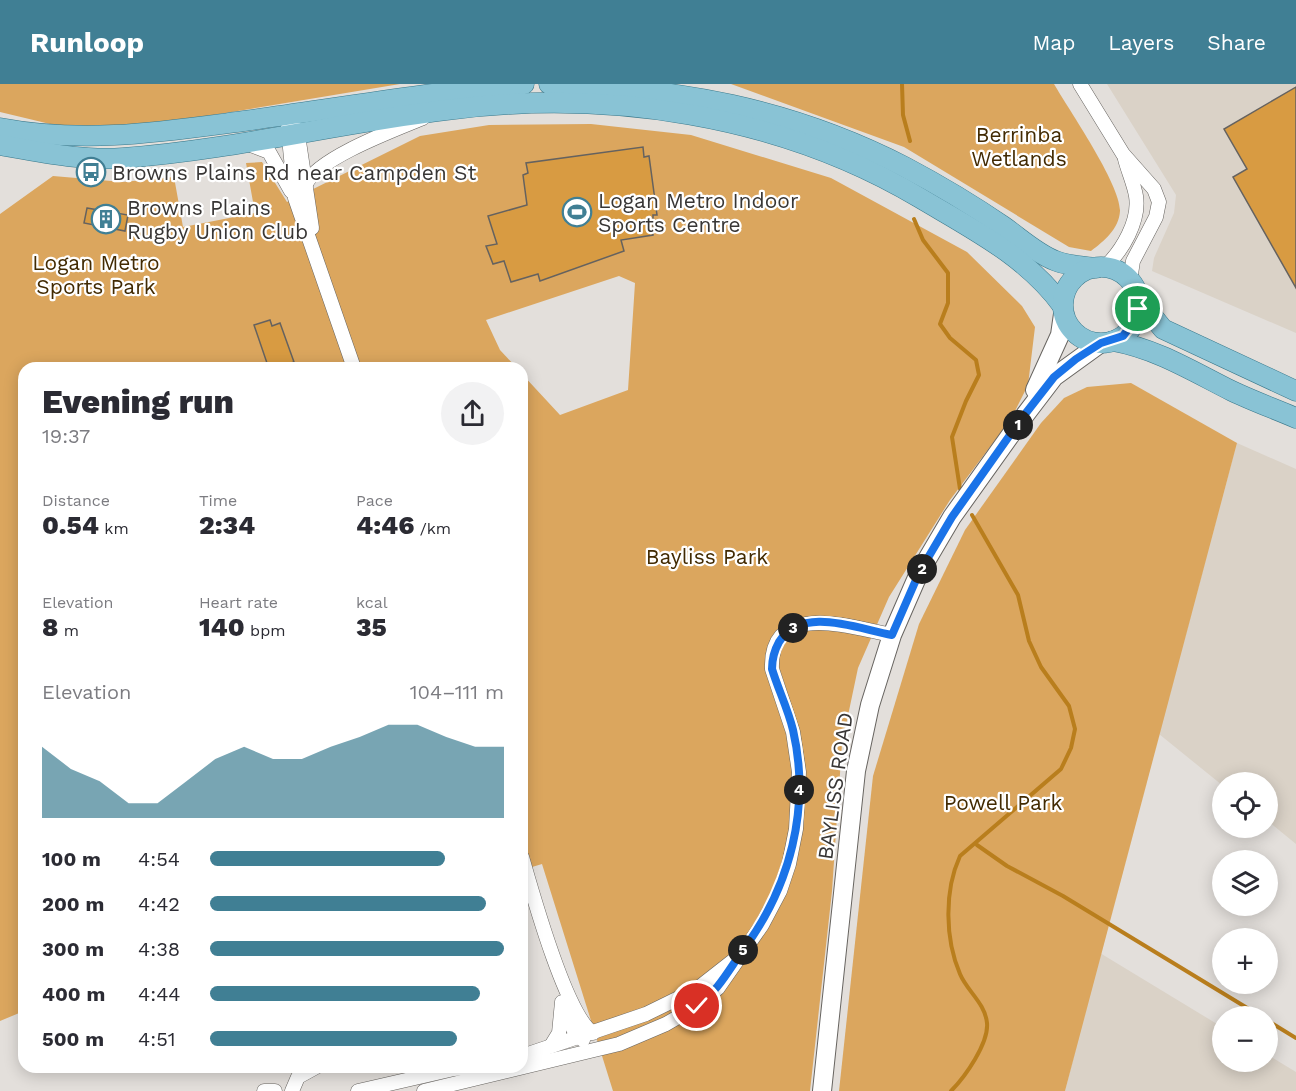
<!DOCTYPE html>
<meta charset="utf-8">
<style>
:root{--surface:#fff;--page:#f2f2f3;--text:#2b2b33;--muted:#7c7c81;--accent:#407f94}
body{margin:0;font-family:"Work Sans",sans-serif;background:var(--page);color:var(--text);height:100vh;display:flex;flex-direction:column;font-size:22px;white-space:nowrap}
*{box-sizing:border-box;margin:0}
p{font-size:20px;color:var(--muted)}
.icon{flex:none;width:33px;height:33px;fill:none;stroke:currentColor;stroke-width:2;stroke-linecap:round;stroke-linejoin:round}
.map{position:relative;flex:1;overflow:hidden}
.drawer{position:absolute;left:18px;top:278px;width:510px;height:711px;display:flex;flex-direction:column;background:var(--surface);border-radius:18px;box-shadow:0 3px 15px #0003}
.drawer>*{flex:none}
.controls{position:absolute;left:1212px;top:688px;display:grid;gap:12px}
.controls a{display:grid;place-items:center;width:66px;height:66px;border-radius:50%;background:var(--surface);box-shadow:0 3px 15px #0003;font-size:30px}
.pin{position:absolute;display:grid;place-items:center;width:51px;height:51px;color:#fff;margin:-26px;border:3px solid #fff;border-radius:50%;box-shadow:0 2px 6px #0007}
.km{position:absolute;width:30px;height:30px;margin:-15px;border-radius:50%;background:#222;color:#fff;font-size:16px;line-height:30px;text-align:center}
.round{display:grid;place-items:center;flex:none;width:63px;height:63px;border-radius:32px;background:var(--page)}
.head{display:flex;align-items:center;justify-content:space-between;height:102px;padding:0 24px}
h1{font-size:33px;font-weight:800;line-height:45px}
.stats{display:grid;grid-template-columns:repeat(3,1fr);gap:9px;height:102px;padding:6px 24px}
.stats div{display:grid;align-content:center}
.stats b{font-size:26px;font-weight:800}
.stats small{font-size:16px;font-weight:400}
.stats p{font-size:16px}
.chart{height:168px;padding:12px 24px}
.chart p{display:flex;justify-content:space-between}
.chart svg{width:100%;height:108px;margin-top:6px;fill:var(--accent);opacity:.7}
ul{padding:0 24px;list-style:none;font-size:20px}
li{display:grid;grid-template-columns:96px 72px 1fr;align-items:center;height:45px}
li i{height:15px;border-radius:8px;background:var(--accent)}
header{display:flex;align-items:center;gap:36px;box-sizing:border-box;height:84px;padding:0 30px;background:var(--accent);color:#fff}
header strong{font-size:28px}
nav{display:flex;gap:33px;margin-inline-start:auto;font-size:21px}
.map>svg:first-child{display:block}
.built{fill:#dad2c7}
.green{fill:#dba65e}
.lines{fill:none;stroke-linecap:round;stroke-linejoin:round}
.stream{stroke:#b97e1d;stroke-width:4}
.building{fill:#d89b42;stroke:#65625f;stroke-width:1.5}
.street-casing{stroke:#676460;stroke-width:15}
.secondary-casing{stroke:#676460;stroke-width:20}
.primary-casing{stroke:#39788b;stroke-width:21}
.street{stroke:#fff;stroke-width:14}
.secondary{stroke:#fff;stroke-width:18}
.primary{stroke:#89c3d5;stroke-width:20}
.route-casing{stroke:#fff;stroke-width:12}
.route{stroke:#1a73e8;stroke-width:8}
.labels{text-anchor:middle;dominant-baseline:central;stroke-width:4.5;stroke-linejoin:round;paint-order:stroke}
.park-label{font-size:21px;fill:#422a02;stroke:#fff}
.poi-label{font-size:21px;fill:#383635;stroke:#fff;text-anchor:start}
.street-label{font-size:21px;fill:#383635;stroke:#fff}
</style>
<header>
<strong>Runloop</strong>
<nav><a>Map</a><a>Layers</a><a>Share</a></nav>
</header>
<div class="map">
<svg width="1296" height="1007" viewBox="0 0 1296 1007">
<rect width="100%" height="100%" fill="#e3dfdb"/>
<!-- built -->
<g class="built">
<path d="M 1107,0 L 1296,0 L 1296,249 L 1152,187 L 1154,174 L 1174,129 L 1176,111 Z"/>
<path d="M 1237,359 L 1296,385 L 1296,760 L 1268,737 L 1268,699 L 1222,701 L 1159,650 Z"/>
<path d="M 1100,869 L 1222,943 L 1222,978 L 1268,978 L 1268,971 L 1296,988 L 1296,1007 L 1065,1007 Z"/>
</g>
<!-- green -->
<g class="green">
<path d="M 0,0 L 400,0 L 141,43 L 71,45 L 0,28 Z"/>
<path d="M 731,0 L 1054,0 C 1069,26 1121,101 1120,127 C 1119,145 1104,157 1091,167 L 1069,163 L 904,63 Z"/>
<path d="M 591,40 L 691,51 L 831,94 L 967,168 L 1022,222 L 1035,243 L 1028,301 L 1011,335 L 950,416 L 889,513 L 858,584 L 842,660 L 832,807 L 810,1007 L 613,1007 L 542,780 L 522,786 L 522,290 L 560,331 L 628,306 L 635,199 L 619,192 L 486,236 L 500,266 L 516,283 L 24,284 L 24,927 L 0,937 L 0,130 L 53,92 L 123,98 L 174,93 L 183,143 L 255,129 L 246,79 L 262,78 L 287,118 L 420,52 L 489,41 Z"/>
<path d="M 1131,299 L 1237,359 L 1065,1007 L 839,1007 L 873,692 L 919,540 L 965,446 L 1041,339 L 1064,314 L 1087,303 Z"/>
</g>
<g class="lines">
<!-- stream -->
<g class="stream">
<path d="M 902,0 L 903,31 L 910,57"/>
<path d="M 914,135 L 923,156 L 948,189 L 948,219 L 940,240 L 950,254 L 976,276 L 979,291 L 966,317 L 952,353 L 960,405"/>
<path d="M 977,761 L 1007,782 L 1063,812 L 1262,933"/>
<path d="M 1268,937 L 1296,954"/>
<path d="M 951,1007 C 965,993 989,959 987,939 C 985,919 967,907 960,890 C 945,855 944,807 960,772 L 1061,685 L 1071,664 L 1075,645 L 1069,622 L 1041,583 L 1029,557 L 1018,511 L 972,431"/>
</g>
</g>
<!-- building -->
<g class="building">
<path d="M 1296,3 L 1296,204 L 1233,93 L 1247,85 L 1224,45 Z"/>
<path d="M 643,63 L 644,73 L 649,72 L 657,131 L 653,131 L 653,151 L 621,156 L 624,167 L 540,197 L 538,190 L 511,198 L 504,177 L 493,180 L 486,162 L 497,160 L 488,132 L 527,121 L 523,91 L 528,89 L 526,79 Z"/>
<path d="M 87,124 L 128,131 L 125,147 L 84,139 Z"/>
<path d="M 270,236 L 272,242 L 280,239 L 294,278 L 276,284 L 263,284 L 262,281 L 267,279 L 254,241 Z"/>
</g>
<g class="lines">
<!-- street casing -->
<g class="street-casing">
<g id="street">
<path d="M 1080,0 L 1123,70 L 1154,105 L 1159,118 L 1156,133 L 1133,177 L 1130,197"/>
<path d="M 294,42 L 298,51 L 312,144"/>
<path d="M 288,44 L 295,114 L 354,284"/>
<path d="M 248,60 L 269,68 L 291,107"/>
<path d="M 306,100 C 318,74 394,46 423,34"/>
<path d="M 1105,183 C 1122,167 1140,137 1136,112 C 1134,100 1128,87 1125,75"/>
<path d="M 522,773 C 532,808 566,931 593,949"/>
<path d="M 566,918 C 569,931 570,949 583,956"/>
<path d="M 551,962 L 559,949 L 562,918"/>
<path d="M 522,972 L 646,930 L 697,905 L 734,876"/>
<path d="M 264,1007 L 275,1007"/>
<path d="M 292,1007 L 298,993 L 318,982"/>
<path d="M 358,1007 L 454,985 L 490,982"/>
<path d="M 424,1007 L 619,960 L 666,940 L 697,922 L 718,904 L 762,841 L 780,807 L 789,780 L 796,745 L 799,688 L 793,648 L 772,585 C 769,515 853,544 892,551"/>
</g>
</g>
<!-- secondary casing -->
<g class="secondary-casing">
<g id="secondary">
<path d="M 1035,306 L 1060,251 L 1063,230"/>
<path d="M 822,1007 L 856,687 L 870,621 L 892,551 L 919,489 L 952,433 L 1022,335 L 1054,293 L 1101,259"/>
</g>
</g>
<!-- primary casing -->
<g class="primary-casing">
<g id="primary">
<path d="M 549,0 C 677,4 790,24 905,83 C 939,101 971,120 1003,142 C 1019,153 1037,170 1056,177 C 1069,182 1082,182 1096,184"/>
<path d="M 0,44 C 85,60 160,48 244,37 C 338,24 430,8 524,0"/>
<path d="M 0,61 C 40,68 82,77 123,74 C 232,66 338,39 446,26 C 606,5 779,30 920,114 C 972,145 1026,172 1062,221"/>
<circle cx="1101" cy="221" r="38"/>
<path d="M 1138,214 L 1163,245 L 1296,307"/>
<path d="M 1113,257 C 1157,265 1192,287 1232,307 C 1253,317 1275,325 1296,334"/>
</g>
</g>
<!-- street -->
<use href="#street" class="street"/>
<!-- secondary -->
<use href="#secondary" class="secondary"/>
<!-- primary -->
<use href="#primary" class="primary"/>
</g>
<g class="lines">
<!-- route casing -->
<g class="route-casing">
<path id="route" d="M 697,922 C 718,907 728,887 743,866 C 790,803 811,724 793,646 C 788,625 778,605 772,585 C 772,574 774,567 779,558 C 803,521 857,545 892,551 L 919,489 L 952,433 L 1022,334 L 1054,293 L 1076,275 L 1101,259 L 1123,252 L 1136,235 L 1138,225"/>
</g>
<!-- route -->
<use href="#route" class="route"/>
</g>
<!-- icons -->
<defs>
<g id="bus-ring" transform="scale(1.5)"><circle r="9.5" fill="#fff" stroke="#407f94" stroke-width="1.5"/><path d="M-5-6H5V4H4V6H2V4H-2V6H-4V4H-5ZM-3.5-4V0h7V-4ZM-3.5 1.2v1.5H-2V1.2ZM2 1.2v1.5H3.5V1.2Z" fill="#407f94"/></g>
<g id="stadium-ring" transform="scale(1.5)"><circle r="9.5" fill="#fff" stroke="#407f94" stroke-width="1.5"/><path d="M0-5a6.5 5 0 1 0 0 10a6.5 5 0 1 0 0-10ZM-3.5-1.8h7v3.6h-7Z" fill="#407f94"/></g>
<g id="building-ring" transform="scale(1.5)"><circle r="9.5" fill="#fff" stroke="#407f94" stroke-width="1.5"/><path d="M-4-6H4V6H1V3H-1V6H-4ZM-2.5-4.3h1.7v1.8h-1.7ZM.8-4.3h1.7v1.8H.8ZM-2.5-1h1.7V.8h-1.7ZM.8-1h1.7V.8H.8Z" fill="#407f94"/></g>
</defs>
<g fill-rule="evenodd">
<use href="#bus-ring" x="91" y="88"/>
<use href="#stadium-ring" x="577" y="128"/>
<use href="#building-ring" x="106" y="135"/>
</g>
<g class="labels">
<!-- park labels -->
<g class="park-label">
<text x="1019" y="50">Berrinba<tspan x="1019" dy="24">Wetlands</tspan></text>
<text x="96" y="178">Logan Metro<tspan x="96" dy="24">Sports Park</tspan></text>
<text x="707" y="472">Bayliss Park</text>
<text x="1003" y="718">Powell Park</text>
</g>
<!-- poi labels -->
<g class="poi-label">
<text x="112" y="88">Browns Plains Rd near Campden St</text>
<text x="598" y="116">Logan Metro Indoor<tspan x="598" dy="24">Sports Centre</tspan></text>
<text x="127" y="123">Browns Plains<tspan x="127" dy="24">Rugby Union Club</tspan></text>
</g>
<!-- street labels -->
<g class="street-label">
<text transform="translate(835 702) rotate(-82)">BAYLISS ROAD</text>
</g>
</g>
</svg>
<div class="controls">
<a><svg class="icon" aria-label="locate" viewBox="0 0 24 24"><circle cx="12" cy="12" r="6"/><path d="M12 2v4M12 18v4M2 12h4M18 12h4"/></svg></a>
<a><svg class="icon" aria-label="layers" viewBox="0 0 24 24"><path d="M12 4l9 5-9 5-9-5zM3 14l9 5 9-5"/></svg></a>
<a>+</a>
<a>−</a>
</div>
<div class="pin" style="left:1138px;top:225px;background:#1e9e55"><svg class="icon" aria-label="arrive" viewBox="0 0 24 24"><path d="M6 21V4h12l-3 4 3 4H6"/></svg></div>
<div class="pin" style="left:697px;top:922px;background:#d93025"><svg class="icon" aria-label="check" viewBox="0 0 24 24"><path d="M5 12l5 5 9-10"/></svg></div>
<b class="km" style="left:1018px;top:341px">1</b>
<b class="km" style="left:922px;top:485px">2</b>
<b class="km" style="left:793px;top:544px">3</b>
<b class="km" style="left:799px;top:706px">4</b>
<b class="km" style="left:743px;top:866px">5</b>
<section class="drawer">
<div class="head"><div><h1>Evening run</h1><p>19:37</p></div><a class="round"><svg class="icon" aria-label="share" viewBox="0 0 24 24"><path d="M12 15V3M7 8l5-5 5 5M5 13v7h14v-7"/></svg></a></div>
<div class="stats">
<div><p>Distance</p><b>0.54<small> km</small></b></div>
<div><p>Time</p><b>2:34</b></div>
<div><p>Pace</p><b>4:46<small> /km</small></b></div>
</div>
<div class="stats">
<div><p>Elevation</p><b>8<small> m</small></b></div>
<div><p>Heart rate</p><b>140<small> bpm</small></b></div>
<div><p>kcal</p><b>35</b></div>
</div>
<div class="chart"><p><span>Elevation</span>104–111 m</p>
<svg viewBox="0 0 160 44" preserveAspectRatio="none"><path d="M0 44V15L10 24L20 29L30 38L40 38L50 29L60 20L70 15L80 20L90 20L100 15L110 11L120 6L130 6L140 11L150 15L160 15V44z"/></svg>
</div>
<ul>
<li><b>100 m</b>4:54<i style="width:80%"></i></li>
<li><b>200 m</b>4:42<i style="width:94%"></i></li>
<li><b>300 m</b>4:38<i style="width:100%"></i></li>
<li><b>400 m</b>4:44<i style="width:92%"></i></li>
<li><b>500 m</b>4:51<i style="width:84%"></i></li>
</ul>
</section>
</div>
